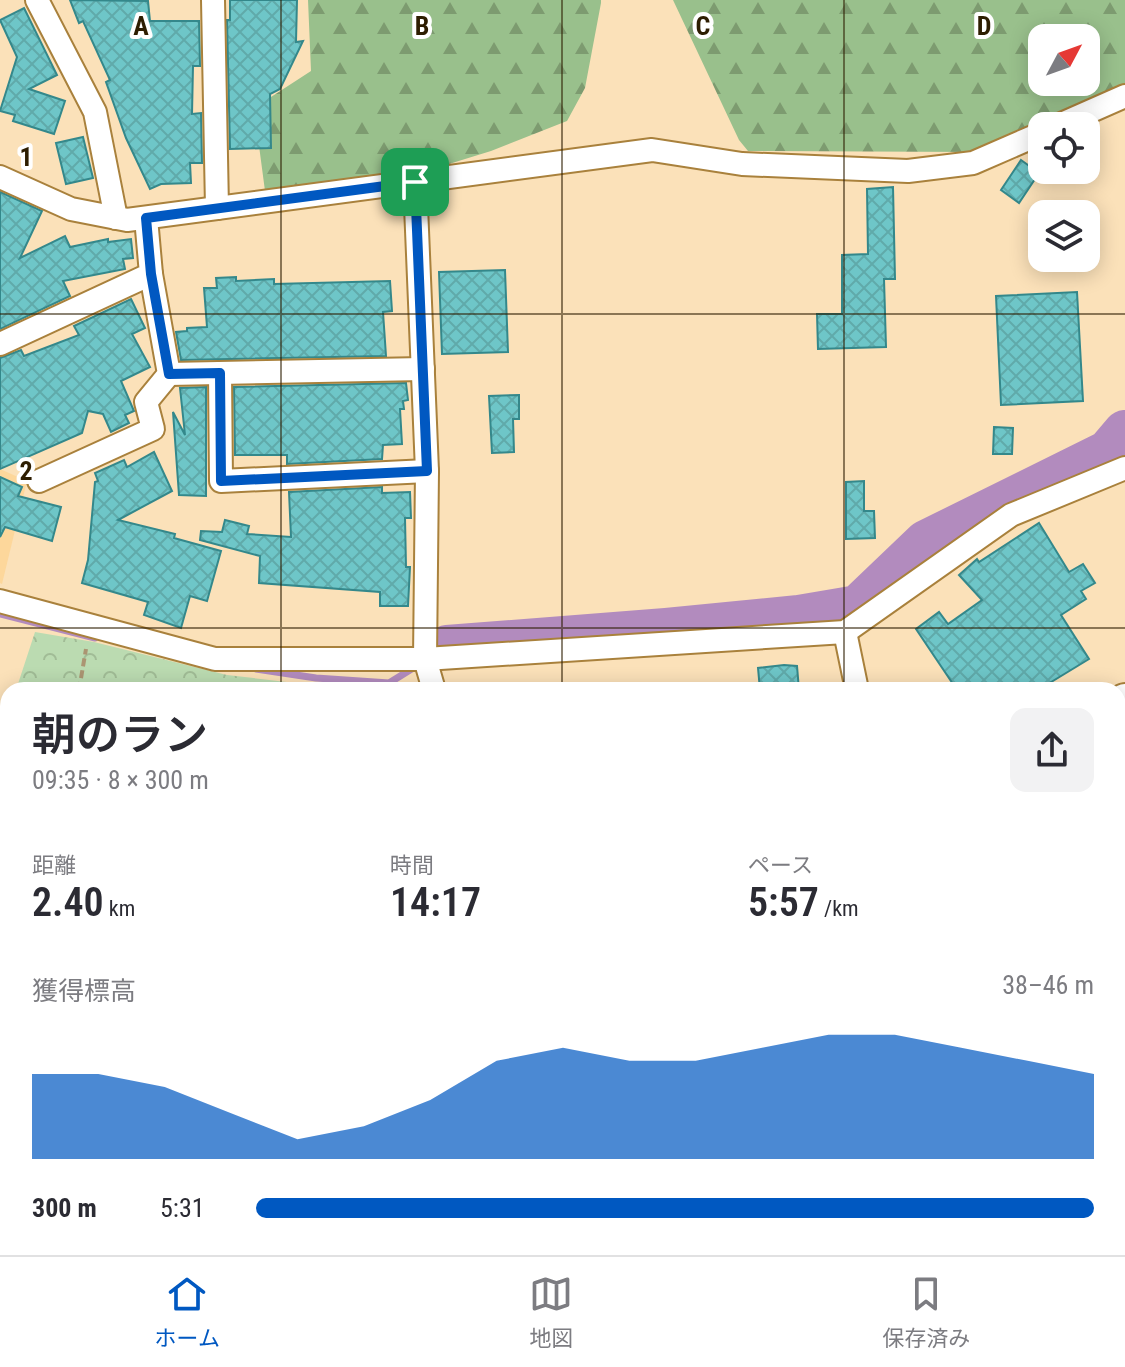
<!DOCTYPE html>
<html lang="ja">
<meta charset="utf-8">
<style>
:root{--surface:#fff;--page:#f2f2f3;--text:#2b2b33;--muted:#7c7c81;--line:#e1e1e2;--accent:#0058c1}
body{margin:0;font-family:"Roboto Condensed","Noto Sans JP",sans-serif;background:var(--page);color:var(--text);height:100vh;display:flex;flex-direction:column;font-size:30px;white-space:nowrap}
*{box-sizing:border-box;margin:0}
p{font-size:26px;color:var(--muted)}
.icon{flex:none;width:44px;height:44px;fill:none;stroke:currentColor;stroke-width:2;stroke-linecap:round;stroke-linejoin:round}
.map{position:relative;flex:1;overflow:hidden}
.side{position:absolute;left:0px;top:682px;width:1126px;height:574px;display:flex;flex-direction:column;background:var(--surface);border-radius:24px 24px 0 0;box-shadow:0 4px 20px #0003}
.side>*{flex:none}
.needle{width:52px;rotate:49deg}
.controls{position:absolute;left:1028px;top:24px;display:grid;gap:16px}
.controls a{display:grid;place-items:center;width:72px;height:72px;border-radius:16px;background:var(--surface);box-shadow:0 4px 20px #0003;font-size:40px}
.pin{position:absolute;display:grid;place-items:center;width:68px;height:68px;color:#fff;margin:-34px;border-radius:16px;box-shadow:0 4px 12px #0006}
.round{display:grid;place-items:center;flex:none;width:84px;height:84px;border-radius:16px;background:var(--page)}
.summary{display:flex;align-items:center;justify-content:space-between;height:136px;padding:0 32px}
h1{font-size:44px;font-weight:600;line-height:60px}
.figures{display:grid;grid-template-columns:repeat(3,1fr);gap:12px;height:136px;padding:8px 32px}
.figures div{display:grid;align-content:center}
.figures b{font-size:40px;font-weight:600}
.figures small{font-size:22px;font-weight:400}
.figures p{font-size:22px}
.chart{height:224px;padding:16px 32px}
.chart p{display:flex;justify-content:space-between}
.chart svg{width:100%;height:144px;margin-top:8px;fill:var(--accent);opacity:.7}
ul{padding:0 32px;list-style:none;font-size:26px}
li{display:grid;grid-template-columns:128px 96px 1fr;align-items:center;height:60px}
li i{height:20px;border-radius:10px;background:var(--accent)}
.tab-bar{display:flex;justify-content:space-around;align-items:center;height:112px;border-top:2px solid var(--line);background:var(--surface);font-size:22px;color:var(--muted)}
.tab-bar a{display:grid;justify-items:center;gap:4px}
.tab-bar .current{color:var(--accent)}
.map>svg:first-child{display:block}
.built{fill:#fdd79b}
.forest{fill:url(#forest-firs);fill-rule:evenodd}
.park{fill:url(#park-crowns)}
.pitch{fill:#bbdbb1}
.water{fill:#b28bbe}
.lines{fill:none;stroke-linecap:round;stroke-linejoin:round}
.stream{stroke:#b28bbe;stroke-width:7}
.river{stroke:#b28bbe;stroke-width:44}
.building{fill:url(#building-cross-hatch);stroke:#34888b;stroke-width:2}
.street-casing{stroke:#a9813c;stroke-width:26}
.secondary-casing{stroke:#a9813c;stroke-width:36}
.path{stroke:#ab9572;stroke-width:4;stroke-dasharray:8 4;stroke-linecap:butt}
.street{stroke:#fff;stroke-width:22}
.secondary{stroke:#fff;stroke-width:32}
.route-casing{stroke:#fff;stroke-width:16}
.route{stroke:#0058c1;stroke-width:10}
.grid{fill:none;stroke:#2d1d01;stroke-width:2;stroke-opacity:0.55}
.grid-label{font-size:26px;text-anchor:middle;font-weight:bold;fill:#2d1d01;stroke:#fff;stroke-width:8;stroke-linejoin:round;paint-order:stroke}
</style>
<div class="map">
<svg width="1125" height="1255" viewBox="0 0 1125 1255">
<defs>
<pattern id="forest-firs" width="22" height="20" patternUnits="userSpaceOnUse" patternTransform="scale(2)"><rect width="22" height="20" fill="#99c08c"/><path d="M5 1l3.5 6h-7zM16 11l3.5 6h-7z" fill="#7d9b70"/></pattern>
<pattern id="park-crowns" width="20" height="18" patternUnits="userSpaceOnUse" patternTransform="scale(2)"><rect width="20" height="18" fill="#bbdbb1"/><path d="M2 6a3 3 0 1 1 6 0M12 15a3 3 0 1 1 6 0" fill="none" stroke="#a1bc96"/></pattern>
<pattern id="building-cross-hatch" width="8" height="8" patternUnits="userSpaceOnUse" patternTransform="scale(2)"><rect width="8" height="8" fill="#6ec6c8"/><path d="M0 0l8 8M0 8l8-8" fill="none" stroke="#60aaaa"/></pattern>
</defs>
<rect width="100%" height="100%" fill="#fbe1b9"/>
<!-- built -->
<path class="built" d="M 0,469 L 27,481 L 2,584 L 0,583 Z"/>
<!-- forest -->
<g class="forest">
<path d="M 308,0 L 601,0 L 601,3 L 585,88 L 567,121 L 491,151 L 436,168 L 265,191 L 254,108 L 311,71 Z"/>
<path d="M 673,0 L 1125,0 L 1125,85 L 972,152 L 748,151 L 739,140 ZM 1042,38 L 1086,38 L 1086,82 L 1042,82 Z"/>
</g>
<!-- park -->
<g class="park">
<path d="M 35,632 L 94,642 L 227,675 L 356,690 L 16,690 Z"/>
<path d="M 1125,700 L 1125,1220 L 1118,1222 L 1118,704 Z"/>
<path d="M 8,713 L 8,974 L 6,972 L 0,979 L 0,720 L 5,721 Z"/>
<path d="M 8,1185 L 8,1248 L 603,1248 L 614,1255 L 0,1255 L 0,1188 Z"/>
<path d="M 681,1248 L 1016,1248 L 989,1255 L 680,1255 Z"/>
</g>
<!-- pitch -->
<g class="pitch">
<path d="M 1125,819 L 1125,927 L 1118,928 L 1118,821 Z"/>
<path d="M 1125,941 L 1125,1087 L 1118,1089 L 1118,943 Z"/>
</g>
<!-- water -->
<path class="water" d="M 603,1248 L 681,1248 L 680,1255 L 614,1255 Z"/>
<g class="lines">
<!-- stream -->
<g class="stream">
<path d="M 0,614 L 95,638"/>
<path d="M 256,669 L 316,678 L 389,683 L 418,665"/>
</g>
<!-- river -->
<path class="river" d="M 447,647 L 666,630 L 799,617 L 858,607 L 926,542 L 1108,452 L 1125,432"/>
</g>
<!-- building -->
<g class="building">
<path d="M 70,0 L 148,1 L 150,21 L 199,21 L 200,66 L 193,66 L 192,114 L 201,113 L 202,163 L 190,163 L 191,183 L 161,184 L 150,189 L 126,138 L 106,82 L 110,80 L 83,21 L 79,23 Z"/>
<path d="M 230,0 L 297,0 L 296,42 L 303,41 L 280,89 L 270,94 L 271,148 L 230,149 L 227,20 L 230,20 Z"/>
<path d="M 24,8 L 57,75 L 29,89 L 65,101 L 54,134 L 13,121 L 15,115 L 0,111 L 17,57 L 0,20 Z"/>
<path d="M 83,137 L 93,178 L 66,184 L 56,143 Z"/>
<path d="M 1021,160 L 1039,173 L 1019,203 L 1001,190 Z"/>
<path d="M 893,187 L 895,279 L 884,279 L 886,347 L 818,349 L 817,314 L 842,314 L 842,255 L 868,254 L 867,189 Z"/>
<path d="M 0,192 L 42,211 L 20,258 L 65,236 L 70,247 L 108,239 L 108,242 L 131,239 L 133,258 L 123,259 L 125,269 L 63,281 L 70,296 L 0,329 Z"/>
<path d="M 505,270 L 508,352 L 442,354 L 439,272 Z"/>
<path d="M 236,277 L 236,281 L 274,279 L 274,284 L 390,281 L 392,311 L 383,312 L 386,356 L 181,360 L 176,332 L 187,331 L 187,328 L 207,327 L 204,288 L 217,288 L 216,278 Z"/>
<path d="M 1077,292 L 1083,401 L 1001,405 L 996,296 Z"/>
<path d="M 131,299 L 145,328 L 132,334 L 150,367 L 121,381 L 134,411 L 125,415 L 129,423 L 111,432 L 103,414 L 88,411 L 82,433 L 0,469 L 0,358 L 21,350 L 24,356 L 79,335 L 74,326 Z"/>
<path d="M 406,383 L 408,400 L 403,401 L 404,409 L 400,409 L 402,444 L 383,445 L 382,459 L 287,464 L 287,455 L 235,455 L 234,387 Z"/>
<path d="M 206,387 L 206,496 L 179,495 L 173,412 L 185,435 L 180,388 Z"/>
<path d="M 519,395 L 519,419 L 513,419 L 514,452 L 492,453 L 489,396 Z"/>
<path d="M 994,427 L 1013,428 L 1012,454 L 993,454 Z"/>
<path d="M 154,452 L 172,491 L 118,520 L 175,534 L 174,538 L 221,551 L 207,601 L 190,596 L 181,628 L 144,615 L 148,602 L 82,583 L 88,560 L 95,482 L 98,481 L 95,473 L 124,460 L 127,467 Z"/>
<path d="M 0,477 L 22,487 L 18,496 L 61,507 L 52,541 L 5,527 L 0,537 Z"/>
<path d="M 864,481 L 864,511 L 874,511 L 875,538 L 846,539 L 846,482 Z"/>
<path d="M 382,487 L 382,493 L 410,492 L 411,518 L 405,518 L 406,567 L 410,567 L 408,606 L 380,606 L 380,592 L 259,583 L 260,556 L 200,540 L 201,531 L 222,532 L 225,520 L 249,526 L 247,534 L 291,537 L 289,492 Z"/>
<path d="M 1039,523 L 1069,572 L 1083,564 L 1095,583 L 1081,591 L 1086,599 L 1061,615 L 1089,659 L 1038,690 L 957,690 L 916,629 L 939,612 L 948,624 L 982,600 L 959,575 L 977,559 L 979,562 Z"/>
<path d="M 784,665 L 797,666 L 799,690 L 760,690 L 758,668 Z"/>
</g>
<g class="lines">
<!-- street casing -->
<g class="street-casing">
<g id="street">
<path d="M 37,0 L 95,112 L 116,218"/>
<path d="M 213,0 L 217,208"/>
<path d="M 1057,126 L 1125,96"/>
<path d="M 0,177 L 71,209 L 127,220 L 652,150 L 742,164 L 908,171 L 973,163 L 1042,133"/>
<path d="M 415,182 L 427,471 L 425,659 L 434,690"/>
<path d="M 0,344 L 151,274 L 146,218"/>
<path d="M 220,373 L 221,481 L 427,471"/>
<path d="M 169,374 L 423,369"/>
<path d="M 39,481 L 153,429 L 146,402 L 169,374 L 151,274"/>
<path d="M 0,601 L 215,659 L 425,659 L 845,632 L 1011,515 L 1125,468"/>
<path d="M 845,632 L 857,690"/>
<path d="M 8,1075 L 5,1078 L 8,1086"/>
</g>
</g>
<!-- secondary casing -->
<g class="secondary-casing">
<g id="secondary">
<path d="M 1118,704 L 1125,700"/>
<path d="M 1118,1210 L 1125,1208"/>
<path d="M 972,1255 L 994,1248"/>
</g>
</g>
<!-- path -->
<g class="path">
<path d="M 79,690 L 86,649"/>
<path d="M 1121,739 L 1125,737"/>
<path d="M 0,789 L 8,794"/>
<path d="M 1118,800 L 1125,797"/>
<path d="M 0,936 L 8,927"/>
<path d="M 1118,936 L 1125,934"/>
<path d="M 1118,1141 L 1125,1139"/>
<path d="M 869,1248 L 890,1255"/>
<path d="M 898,1255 L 919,1248"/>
</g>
<!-- street -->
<use href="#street" class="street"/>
<!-- secondary -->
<use href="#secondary" class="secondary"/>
</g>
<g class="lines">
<!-- route casing -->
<g class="route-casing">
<path id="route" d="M 415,182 L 427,471 L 221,481 L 220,373 L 169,374 L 151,274 L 146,218 Z"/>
</g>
<!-- route -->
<use href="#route" class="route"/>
</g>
<!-- grid -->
<path class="grid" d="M 281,0 L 281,690M 562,0 L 562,690M 844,0 L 844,690M 0,314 L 1125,314M 0,628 L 1125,628M 0,941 L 8,941M 1118,941 L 1125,941M 281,1248 L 281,1255M 562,1248 L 562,1255M 844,1248 L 844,1255"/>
<g class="grid-label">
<text x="141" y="35">A</text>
<text x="422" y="35">B</text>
<text x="703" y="35">C</text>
<text x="984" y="35">D</text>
<text x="26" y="166">1</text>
<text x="26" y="480">2</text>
</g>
</svg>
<div class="controls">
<a><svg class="needle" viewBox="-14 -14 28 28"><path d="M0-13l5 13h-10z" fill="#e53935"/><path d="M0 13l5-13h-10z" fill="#7c7c81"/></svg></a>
<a><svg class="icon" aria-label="locate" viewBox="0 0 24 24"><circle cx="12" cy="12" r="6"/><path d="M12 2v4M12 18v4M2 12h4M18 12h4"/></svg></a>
<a><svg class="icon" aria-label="layers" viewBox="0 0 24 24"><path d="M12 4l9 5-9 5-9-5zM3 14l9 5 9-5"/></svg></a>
</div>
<div class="pin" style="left:415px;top:182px;background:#1e9e55"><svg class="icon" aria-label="arrive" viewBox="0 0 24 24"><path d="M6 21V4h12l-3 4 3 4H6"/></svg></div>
<section class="side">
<div class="summary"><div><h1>朝のラン</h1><p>09:35 · 8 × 300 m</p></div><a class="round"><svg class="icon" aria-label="share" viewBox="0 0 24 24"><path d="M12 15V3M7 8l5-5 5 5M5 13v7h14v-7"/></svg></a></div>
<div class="figures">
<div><p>距離</p><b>2.40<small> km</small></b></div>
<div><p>時間</p><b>14:17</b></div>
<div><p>ペース</p><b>5:57<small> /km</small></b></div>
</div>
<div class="chart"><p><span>獲得標高</span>38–46 m</p>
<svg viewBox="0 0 160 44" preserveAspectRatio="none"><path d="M0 44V18L10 18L20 22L30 30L40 38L50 34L60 26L70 14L80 10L90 14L100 14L110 10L120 6L130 6L140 10L150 14L160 18V44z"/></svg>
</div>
<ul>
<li><b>300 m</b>5:31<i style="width:100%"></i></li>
</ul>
</section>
</div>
<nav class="tab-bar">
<a class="current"><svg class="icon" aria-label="home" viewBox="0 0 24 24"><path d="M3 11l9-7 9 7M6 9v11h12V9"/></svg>ホーム</a>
<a><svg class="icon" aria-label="map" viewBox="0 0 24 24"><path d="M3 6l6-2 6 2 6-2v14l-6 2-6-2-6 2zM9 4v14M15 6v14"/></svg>地図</a>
<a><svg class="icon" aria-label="saved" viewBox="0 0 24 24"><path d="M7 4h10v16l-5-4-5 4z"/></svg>保存済み</a>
</nav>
